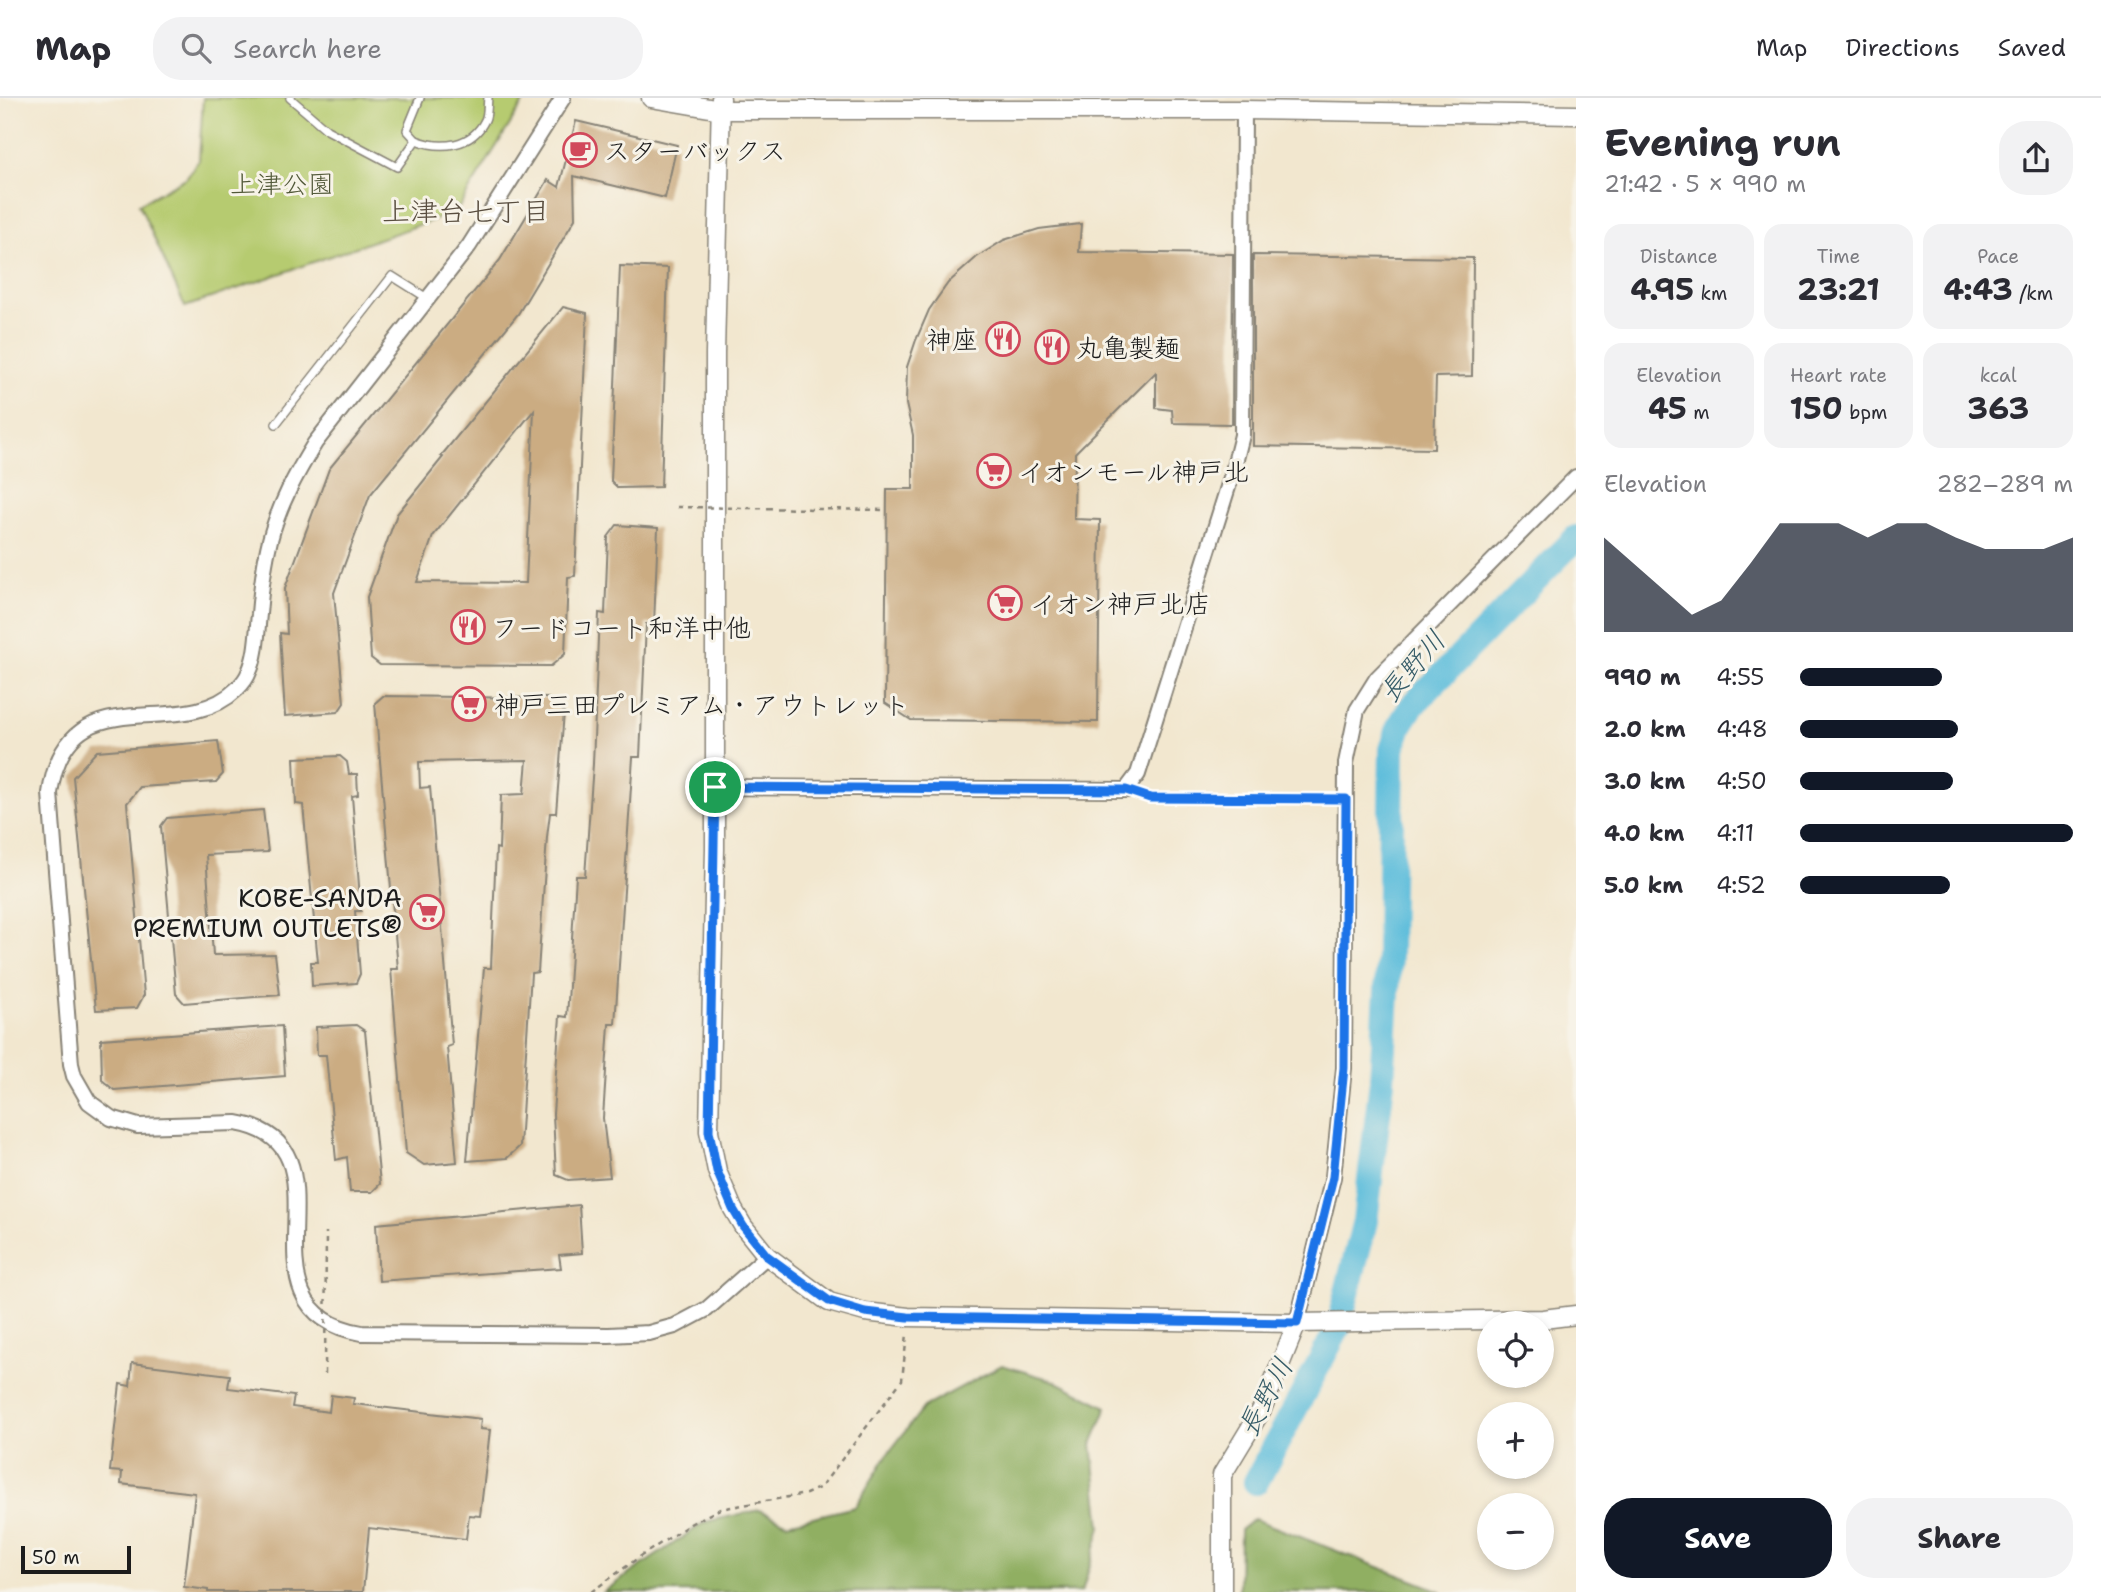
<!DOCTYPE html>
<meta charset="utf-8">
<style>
:root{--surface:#fff;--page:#f2f2f3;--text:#2b2b33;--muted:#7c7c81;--line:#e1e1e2;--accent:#111827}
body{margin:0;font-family:"Shantell Sans","Klee One",sans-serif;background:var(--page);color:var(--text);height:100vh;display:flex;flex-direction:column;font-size:26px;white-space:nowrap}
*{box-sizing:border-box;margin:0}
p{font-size:23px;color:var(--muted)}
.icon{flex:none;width:38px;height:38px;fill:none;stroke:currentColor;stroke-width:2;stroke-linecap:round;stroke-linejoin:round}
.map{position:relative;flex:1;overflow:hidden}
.details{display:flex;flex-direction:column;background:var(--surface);width:525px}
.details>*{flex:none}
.controls{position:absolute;left:1477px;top:1213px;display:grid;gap:14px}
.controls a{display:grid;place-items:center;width:77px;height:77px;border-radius:50%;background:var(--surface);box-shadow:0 4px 10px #0003;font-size:35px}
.scale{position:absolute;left:21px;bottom:18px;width:110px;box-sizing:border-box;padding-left:7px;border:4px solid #1c1c1c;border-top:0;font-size:19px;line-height:24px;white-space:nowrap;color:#1c1c1c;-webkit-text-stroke:5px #f7f3e8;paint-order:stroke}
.pin{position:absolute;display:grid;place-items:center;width:60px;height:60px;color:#fff;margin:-30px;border:4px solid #fff;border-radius:50%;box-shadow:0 2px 7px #0007}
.round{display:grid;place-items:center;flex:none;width:74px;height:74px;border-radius:28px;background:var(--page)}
.summary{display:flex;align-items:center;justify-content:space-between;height:119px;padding:0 28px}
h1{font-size:38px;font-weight:700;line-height:52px}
.metrics{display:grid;grid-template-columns:repeat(3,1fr);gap:10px;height:119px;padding:7px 28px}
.metrics div{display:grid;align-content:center;border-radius:18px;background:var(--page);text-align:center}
.metrics b{font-size:30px;font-weight:700}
.metrics small{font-size:19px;font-weight:400}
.metrics p{font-size:19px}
.chart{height:196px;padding:14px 28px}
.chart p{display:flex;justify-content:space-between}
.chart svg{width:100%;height:126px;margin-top:7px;fill:var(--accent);opacity:.7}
.action{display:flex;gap:14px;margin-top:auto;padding:14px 28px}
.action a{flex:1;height:80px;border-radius:28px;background:var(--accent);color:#fff;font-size:28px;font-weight:700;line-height:80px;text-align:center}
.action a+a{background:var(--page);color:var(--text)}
ul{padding:0 28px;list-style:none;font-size:23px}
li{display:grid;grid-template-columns:112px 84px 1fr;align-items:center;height:52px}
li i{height:18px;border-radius:9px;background:var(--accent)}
header{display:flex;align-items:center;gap:42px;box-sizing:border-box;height:98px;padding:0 35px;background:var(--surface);border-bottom:2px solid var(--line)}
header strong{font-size:33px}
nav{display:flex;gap:38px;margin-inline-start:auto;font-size:24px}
.search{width:490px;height:63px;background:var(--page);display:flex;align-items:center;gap:18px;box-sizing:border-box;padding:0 24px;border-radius:28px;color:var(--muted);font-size:26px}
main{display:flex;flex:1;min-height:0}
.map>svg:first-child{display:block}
.green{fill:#b6cb6f;stroke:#697446;stroke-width:2}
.forest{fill:#90af62;stroke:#56663f;stroke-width:2}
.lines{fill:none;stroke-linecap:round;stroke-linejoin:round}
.river{stroke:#5dbddb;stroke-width:26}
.building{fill:#cbac82;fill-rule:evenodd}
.service-casing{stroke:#878276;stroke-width:10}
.minor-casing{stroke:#878276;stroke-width:18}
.tertiary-casing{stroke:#878276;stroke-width:21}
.path{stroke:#878276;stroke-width:2.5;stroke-dasharray:5 5;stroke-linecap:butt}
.service{stroke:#fff;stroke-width:7}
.minor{stroke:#fff;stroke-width:14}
.tertiary{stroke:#fff;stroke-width:18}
.path-bridge{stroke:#878276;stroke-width:2.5;stroke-dasharray:5 5;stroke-linecap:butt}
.route-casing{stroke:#fff;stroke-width:14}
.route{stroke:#1a73e8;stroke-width:9}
.labels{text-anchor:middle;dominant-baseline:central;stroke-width:6;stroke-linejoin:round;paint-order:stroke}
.poi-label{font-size:26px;fill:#1c1c1c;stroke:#f7f3e8;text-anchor:start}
.park-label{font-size:26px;fill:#525939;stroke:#f7f3e8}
.neighbourhood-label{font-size:28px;fill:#594e40;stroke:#f7f3e8}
.water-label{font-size:28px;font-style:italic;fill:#365c68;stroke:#f7f3e8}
</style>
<header>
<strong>Map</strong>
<div class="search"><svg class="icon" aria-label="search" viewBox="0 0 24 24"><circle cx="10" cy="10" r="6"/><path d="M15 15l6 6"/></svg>Search here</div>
<nav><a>Map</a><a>Directions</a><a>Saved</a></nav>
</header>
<main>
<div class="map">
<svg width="1576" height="1494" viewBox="0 0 1576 1494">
<rect width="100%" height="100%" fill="#f7f3e8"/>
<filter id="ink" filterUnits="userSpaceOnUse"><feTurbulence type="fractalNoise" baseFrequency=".0143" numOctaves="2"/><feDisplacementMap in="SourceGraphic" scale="14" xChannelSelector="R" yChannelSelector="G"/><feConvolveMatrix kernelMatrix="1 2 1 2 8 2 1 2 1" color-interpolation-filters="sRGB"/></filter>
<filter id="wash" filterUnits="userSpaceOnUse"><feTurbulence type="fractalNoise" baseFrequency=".00686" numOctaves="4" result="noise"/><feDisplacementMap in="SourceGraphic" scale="28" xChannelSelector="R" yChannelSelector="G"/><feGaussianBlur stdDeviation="1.57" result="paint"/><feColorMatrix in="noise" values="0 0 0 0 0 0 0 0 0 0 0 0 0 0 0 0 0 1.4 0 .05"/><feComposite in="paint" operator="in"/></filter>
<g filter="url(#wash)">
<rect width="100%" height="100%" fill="#f2e7cf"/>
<!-- green -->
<path class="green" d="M 203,0 L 526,0 L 456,114 L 185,209 L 139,106 L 186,80 L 199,62 Z"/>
<!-- forest -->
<g class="forest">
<path d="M 1002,1267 L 1055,1283 L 1107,1309 L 1092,1346 L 1101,1429 L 1082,1494 L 603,1494 L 705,1424 L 759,1412 L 788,1425 L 855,1409 L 887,1357 L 924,1309 Z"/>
<path d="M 1254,1421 L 1443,1494 L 1239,1494 L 1240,1432 Z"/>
</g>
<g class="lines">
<!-- river -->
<path class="river" d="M 1256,1384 L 1338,1230 L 1365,1123 L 1382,983 L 1389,858 L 1392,652 L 1400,627 L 1412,608 L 1576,440"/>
</g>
<g id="blocks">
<!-- building -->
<g class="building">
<path d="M 576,23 L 677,47 L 665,100 L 574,78 L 575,121 L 518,216 L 370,397 L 334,495 L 344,605 L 338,614 L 285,618 L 280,535 L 287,536 L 285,490 L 329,371 L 500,162 L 548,82 L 559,89 Z"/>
<path d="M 1081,126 L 1079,154 L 1233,156 L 1232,326 L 1173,325 L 1172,312 L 1156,310 L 1156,274 L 1075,355 L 1074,421 L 1100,422 L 1098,624 L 911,622 L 885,605 L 887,391 L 913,391 L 913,337 L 906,306 L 907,269 L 916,242 L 929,212 L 948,185 L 977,159 L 1004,142 L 1039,131 Z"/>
<path d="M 1253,157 L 1473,160 L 1472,278 L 1436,279 L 1434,351 L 1253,348 Z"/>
<path d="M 620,168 L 668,170 L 661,389 L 618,390 L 611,383 Z"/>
<path d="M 563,209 L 587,215 L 575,478 L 568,479 L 565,556 L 551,568 L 380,567 L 371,560 L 367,499 L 397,416 L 443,359 L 441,358 ZM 534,312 L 526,485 L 417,484 L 433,438 Z"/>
<path d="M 617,427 L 658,430 L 654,526 L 646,526 L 640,659 L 633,659 L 615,926 L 609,926 L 603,1020 L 610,1079 L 568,1082 L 556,1077 L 553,1016 L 560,918 L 567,919 L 576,778 L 585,778 L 593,666 L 599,515 L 605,516 L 608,439 Z"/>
<path d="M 383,598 L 548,600 L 564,614 L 556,715 L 550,715 L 547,739 L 538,874 L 531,875 L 520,1048 L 507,1060 L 467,1063 L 484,870 L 491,870 L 496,750 L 499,751 L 501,697 L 524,696 L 527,662 L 419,664 L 420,690 L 430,689 L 452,947 L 447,949 L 457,1064 L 424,1067 L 406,1055 L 391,871 L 398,871 L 375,605 Z"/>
<path d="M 218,643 L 223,676 L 216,684 L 140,689 L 127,705 L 144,897 L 137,910 L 96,912 L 73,679 L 97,653 Z"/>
<path d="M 340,658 L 347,664 L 349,676 L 357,676 L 358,697 L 352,698 L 361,813 L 355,813 L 360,876 L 356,885 L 312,888 L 311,864 L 318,864 L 303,707 L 296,706 L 294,660 Z"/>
<path d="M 263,712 L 268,754 L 206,757 L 213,857 L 275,856 L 280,897 L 184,905 L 176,896 L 161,728 L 167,720 Z"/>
<path d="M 356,927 L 365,933 L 380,1086 L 372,1094 L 350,1094 L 347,1059 L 336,1062 L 326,957 L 317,957 L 316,929 Z"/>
<path d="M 282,928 L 285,978 L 114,992 L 102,982 L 101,941 Z"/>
<path d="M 579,1107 L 582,1155 L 559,1157 L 561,1170 L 379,1183 L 376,1126 Z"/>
<path d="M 132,1265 L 230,1277 L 228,1290 L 294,1298 L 292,1309 L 329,1314 L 331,1297 L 354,1300 L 353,1306 L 481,1321 L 480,1331 L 490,1332 L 480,1418 L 469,1417 L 466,1441 L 369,1430 L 363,1494 L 208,1494 L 208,1492 L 184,1489 L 195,1395 L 121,1386 L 122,1374 L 110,1373 L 120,1286 L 130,1288 Z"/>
</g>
</g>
</g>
<g filter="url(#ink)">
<use href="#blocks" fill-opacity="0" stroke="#878276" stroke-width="2"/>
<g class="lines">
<!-- service casing -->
<g class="service-casing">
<g id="service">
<path d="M 290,0 L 327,32 L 397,69 L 416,42 L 407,32 L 420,0"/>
<path d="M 416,42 C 441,52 472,49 485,22 C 488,16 487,7 488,0"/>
<path d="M 276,326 L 392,178 L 427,200"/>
</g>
</g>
<!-- minor casing -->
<g class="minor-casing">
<g id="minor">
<path d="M 563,0 L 469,148 L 315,345 C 296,376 279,407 270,442 C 264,466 261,491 259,516 C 257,534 257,557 249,574 C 247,580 241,587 237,591 C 179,648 67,573 50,695 L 71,966 L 74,978 L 89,1004 L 111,1020 L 138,1028 L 236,1025 C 362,1046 226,1212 362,1235 L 609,1237 L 649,1235 L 675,1228 L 707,1211 L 767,1158"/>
<path d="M 715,689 L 1126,692 L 1138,676 L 1233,373 L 1242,337 L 1244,12"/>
<path d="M 1297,1225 L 1333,1079 L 1344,970 L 1346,665 L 1357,612 L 1377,580 L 1576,379"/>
</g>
</g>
<!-- tertiary casing -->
<g class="tertiary-casing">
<g id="tertiary">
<path d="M 651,0 L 721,12 L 1244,12 L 1576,17"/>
<path d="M 721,0 L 715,256 L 715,751 L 709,1033 L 717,1073 L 733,1111 L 743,1128 L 767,1158 L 829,1204 L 865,1214 L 908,1219 L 1297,1225 L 1543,1221 L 1576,1217"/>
<path d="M 1222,1494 L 1222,1377 L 1262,1311 L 1297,1225"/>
</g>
</g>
<!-- path -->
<g class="path">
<path d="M 1139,697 L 1150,700 L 1332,701"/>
<path d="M 591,1494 L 641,1458 L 692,1425 L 720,1411 L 806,1396 L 821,1389 L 902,1282 L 907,1236"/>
</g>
<!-- service -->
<use href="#service" class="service"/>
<!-- minor -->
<use href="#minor" class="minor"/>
<!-- tertiary -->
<use href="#tertiary" class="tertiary"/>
<!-- path-bridge -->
<g class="path-bridge">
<path d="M 677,409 L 887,412"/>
<path d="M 325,1276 L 326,1134"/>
</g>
</g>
</g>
<g class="lines" filter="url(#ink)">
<!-- route casing -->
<g class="route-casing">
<path id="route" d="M 715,689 L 1126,692 L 1150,700 L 1346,701 L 1344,970 L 1333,1079 L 1297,1225 L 908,1219 L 865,1214 L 829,1203 L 767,1158 L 743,1128 L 733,1111 L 717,1073 L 709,1033 Z"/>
</g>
<!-- route -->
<use href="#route" class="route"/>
</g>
<!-- icons -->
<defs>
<g id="cafe-ring" transform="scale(1.75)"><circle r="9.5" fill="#f7f3e8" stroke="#d1495b" stroke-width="1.5"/><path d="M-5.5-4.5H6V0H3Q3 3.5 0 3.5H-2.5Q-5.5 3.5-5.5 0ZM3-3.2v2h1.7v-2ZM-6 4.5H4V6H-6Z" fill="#d1495b"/></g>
<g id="restaurant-ring" transform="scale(1.75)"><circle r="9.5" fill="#f7f3e8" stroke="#d1495b" stroke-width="1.5"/><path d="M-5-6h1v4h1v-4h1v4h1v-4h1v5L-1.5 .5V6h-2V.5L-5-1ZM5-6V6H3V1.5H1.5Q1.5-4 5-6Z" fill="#d1495b"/></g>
<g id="supermarket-ring" transform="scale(1.75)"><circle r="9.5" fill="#f7f3e8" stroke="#d1495b" stroke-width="1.5"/><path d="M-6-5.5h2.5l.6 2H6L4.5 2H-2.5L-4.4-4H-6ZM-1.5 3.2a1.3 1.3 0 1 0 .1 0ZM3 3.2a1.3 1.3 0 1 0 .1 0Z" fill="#d1495b"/></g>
</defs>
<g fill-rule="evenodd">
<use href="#cafe-ring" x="580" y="52"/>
<use href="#restaurant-ring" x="1003" y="241"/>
<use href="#restaurant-ring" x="1052" y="249"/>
<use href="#supermarket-ring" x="994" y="373"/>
<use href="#supermarket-ring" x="1005" y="505"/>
<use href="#restaurant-ring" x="468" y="529"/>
<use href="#supermarket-ring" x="469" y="606"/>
<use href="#supermarket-ring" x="427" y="814"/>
</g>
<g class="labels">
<!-- poi labels -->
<g class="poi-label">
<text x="604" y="52">スターバックス</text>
<text x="978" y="241" text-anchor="end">神座</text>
<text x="1076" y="249">丸亀製麺</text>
<text x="1018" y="373">イオンモール神戸北</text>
<text x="1030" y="505">イオン神戸北店</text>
<text x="492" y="529">フードコート和洋中他</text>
<text x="494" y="606">神戸三田プレミアム・アウトレット</text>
<text x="402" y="799" text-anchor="end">KOBE-SANDA<tspan x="402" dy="30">PREMIUM OUTLETS®</tspan></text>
</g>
<!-- park labels -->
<g class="park-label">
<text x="282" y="85">上津公園</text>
</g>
<!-- neighbourhood labels -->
<g class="neighbourhood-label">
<text x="466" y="113">上津台七丁目</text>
</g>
<!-- water labels -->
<g class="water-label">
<text transform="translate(1412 568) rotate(-49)">長野川</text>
<text transform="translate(1265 1299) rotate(-62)">長野川</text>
</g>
</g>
</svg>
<div class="controls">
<a><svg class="icon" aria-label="locate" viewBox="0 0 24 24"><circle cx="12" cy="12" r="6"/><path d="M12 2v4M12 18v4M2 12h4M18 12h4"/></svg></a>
<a>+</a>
<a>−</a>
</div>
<div class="scale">50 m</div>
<div class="pin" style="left:715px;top:689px;background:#1e9e55"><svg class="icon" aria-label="arrive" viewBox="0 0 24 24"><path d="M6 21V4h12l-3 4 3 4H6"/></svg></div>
</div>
<section class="details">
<div class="summary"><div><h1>Evening run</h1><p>21:42 · 5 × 990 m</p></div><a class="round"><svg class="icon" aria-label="share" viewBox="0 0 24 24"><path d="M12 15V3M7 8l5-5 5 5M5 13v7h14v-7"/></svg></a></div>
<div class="metrics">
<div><p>Distance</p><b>4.95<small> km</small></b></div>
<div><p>Time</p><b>23:21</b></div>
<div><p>Pace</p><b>4:43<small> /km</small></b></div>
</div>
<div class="metrics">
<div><p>Elevation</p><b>45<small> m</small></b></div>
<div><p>Heart rate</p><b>150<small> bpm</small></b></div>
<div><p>kcal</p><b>363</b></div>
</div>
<div class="chart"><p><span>Elevation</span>282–289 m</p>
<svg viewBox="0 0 160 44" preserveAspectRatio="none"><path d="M0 44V11L10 20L20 29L30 38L40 33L50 20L60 6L70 6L80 6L90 11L100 6L110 6L120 11L130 15L140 15L150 15L160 11V44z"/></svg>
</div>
<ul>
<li><b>990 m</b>4:55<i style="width:52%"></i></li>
<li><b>2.0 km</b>4:48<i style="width:58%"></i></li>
<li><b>3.0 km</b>4:50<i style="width:56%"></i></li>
<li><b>4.0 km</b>4:11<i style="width:100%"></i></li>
<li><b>5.0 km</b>4:52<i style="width:55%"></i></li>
</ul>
<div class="action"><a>Save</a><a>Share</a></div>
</section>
</main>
